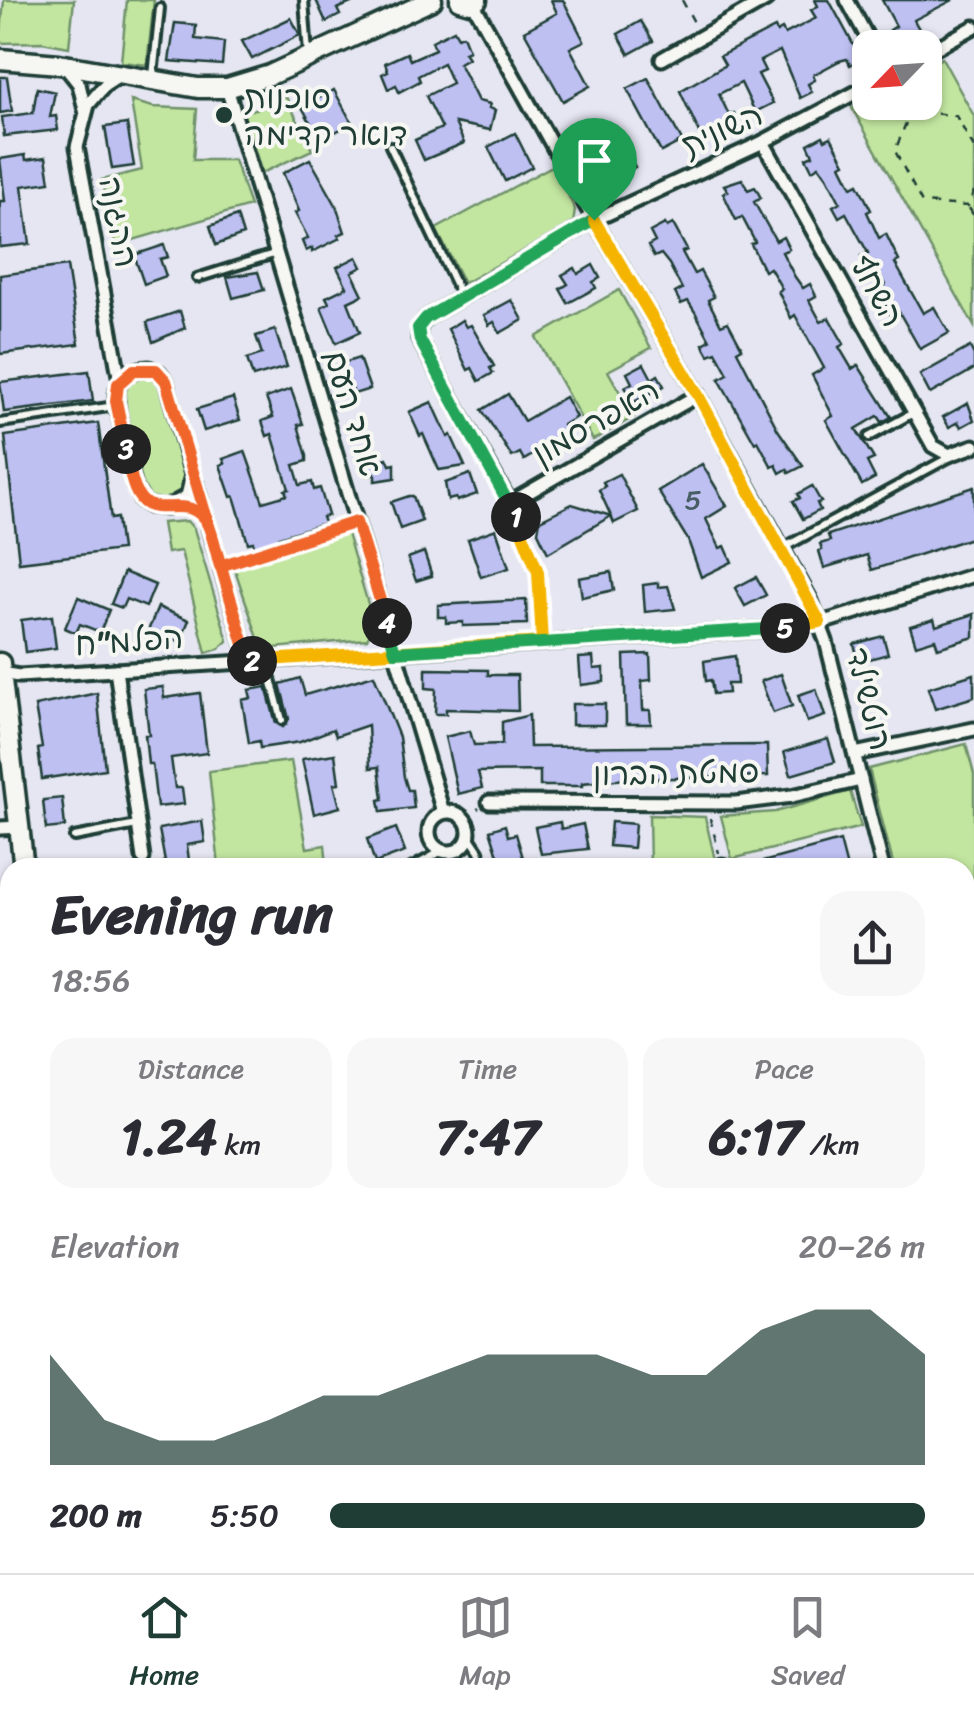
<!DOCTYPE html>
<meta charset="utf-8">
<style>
:root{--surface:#fff;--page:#f7f7f7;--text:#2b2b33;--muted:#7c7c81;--line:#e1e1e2;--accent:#1f3d34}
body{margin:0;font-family:Sriracha,"Playpen Sans Hebrew",sans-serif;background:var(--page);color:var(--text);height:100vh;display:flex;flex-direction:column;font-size:38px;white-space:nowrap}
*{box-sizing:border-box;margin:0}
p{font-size:32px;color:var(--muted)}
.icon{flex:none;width:55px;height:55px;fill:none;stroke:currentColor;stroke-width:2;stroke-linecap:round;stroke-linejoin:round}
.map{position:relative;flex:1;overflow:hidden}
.sheet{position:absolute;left:0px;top:858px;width:975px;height:718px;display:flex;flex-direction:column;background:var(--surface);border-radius:30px 30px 0 0;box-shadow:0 2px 8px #0004}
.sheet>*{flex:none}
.needle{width:65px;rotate:245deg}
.controls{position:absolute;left:852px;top:30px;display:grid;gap:20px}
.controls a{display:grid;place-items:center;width:90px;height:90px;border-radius:20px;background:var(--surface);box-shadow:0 2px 8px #0004;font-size:50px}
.pin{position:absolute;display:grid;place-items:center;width:85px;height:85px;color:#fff;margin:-102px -42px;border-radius:50% 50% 50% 0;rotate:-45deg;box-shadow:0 0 10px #0007}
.pin .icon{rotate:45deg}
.km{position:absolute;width:50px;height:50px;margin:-25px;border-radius:50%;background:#222;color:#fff;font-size:28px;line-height:50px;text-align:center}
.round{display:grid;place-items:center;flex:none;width:105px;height:105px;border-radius:30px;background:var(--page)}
.headline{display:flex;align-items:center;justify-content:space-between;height:170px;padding:0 50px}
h1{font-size:55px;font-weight:700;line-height:75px}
.stats{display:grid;grid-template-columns:repeat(3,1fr);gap:15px;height:170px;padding:10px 50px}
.stats div{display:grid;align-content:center;border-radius:25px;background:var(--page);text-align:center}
.stats b{font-size:50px;font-weight:700}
.stats small{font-size:28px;font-weight:400}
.stats p{font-size:28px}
.chart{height:280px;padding:20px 50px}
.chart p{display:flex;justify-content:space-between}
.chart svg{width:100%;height:180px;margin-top:10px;fill:var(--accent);opacity:.7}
ul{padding:0 50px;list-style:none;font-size:32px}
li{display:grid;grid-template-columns:160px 120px 1fr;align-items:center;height:75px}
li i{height:25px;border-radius:12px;background:var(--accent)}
.dock{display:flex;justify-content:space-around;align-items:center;height:140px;border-top:2px solid var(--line);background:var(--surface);font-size:28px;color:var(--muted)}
.dock a{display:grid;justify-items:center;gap:5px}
.dock .selected{color:var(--accent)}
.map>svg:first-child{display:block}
.green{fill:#c2e6a0;stroke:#70926a;stroke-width:2.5}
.building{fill:#bec0f2;stroke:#1f3d34;stroke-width:2.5}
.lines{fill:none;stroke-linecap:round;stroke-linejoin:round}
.lane-casing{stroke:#1f3d34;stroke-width:14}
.street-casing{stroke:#1f3d34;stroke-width:19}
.secondary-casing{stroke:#1f3d34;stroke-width:25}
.path{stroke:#1f3d34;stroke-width:2.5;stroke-dasharray:8 8;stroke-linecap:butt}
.lane{stroke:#f6f6f2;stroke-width:6}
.street{stroke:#f6f6f2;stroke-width:11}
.secondary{stroke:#f6f6f2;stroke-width:18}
.split-1-casing{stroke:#fff;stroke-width:20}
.split-2-casing{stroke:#fff;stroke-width:20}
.split-3-casing{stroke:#fff;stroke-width:20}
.split-4-casing{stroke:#fff;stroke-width:20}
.split-5-casing{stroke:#fff;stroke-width:20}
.split-6-casing{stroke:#fff;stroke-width:20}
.split-1{stroke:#22a559;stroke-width:12}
.split-2{stroke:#f5b400;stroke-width:12}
.split-3{stroke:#f0652b;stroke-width:12}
.split-4{stroke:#f0652b;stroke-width:12}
.split-5{stroke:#22a559;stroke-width:12}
.split-6{stroke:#f5b400;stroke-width:12}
.poi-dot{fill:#1f3d34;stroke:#f6f6f2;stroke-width:4}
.labels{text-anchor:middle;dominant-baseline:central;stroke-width:8;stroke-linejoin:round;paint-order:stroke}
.number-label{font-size:28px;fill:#475e64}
.poi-label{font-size:32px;fill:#1f3d34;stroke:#f6f6f2;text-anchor:start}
.street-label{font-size:32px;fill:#1f3d34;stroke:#f6f6f2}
</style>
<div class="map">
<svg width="974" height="1573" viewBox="0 0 974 1573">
<rect width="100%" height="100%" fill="#e5e6f2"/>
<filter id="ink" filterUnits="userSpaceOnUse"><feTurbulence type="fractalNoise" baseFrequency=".01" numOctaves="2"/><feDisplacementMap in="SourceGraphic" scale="20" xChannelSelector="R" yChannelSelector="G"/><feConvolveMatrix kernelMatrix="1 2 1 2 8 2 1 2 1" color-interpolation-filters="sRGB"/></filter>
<g filter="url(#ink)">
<!-- green -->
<g class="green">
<path d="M 4,0 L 74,0 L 69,47 L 42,42 L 0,43 Z"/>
<path d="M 127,0 L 154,0 L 147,65 L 121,62 Z"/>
<path d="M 942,58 L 974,116 L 974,326 L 852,108 L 870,99 L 870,102 L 925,102 L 925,68 Z"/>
<path d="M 286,97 L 312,150 L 262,173 L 243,112 L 271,105 Z"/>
<path d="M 131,101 L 153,107 L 197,109 L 193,160 L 234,160 L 250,206 L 116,245 L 102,180 L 142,170 Z"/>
<path d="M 554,165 L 575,210 L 573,224 L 464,283 L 436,229 Z"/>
<path d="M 619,290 L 651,348 L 608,371 L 634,417 L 593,440 L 536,337 Z"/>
<path d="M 150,376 L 160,386 L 184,474 L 180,491 L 163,500 L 150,496 L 143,485 C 139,467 119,400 128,386 C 133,379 141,377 150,376 Z"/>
<path d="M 187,521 L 194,529 L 228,641 L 219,649 L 206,653 L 181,551 L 167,553 L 162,523 Z"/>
<path d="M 346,530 L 374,624 L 367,639 L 275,648 L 259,641 L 234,567 Z"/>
<path d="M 966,744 L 974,774 L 974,926 L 965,928 L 965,868 L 894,867 L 869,769 Z"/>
<path d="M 291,761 L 307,848 L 325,845 L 327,867 L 219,867 L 209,771 Z"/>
<path d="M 850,791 L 861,827 L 732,859 L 721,816 L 775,812 Z"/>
<path d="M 649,815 L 705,817 L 716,864 L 702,867 L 650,867 Z"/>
</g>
<!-- building -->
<g class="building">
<path d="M 316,0 L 358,0 L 337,9 L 340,15 L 326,22 Z"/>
<path d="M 551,0 L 563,0 L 584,41 L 570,48 L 590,86 L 563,101 L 524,31 L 557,13 Z"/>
<path d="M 815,0 L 829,0 L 861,59 L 850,65 L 847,59 L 839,61 L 813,75 L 815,80 L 808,84 L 812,92 L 800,98 L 780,51 L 760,61 L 765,71 L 758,74 L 773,103 L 755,112 L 741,83 L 719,94 L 729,115 L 734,113 L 739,125 L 704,143 L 680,91 L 725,65 L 720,56 L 775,28 L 777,32 L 782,29 L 785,34 L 816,18 L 811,10 L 818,6 Z"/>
<path d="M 882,0 L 953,0 L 914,20 L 919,29 L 897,41 L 890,30 L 896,26 Z"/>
<path d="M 291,18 L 300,35 L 252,59 L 242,41 Z"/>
<path d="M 641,21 L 653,41 L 629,54 L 618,34 Z"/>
<path d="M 175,23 L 196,25 L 195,39 L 224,42 L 222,65 L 169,61 Z"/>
<path d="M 454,30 L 458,37 L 463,35 L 469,50 L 464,52 L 468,58 L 459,63 L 478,101 L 490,104 L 489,108 L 495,110 L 490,130 L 455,123 L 464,143 L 424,160 L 415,140 L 442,128 L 426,96 L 452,83 L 443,63 L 418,76 L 420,81 L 399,92 L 396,85 L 388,89 L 382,74 L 388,71 L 385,63 L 407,53 L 410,60 L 435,49 L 432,41 Z"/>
<path d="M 0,77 L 7,77 L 12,111 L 0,113 Z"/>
<path d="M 648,78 L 682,141 L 661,152 L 627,89 Z"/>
<path d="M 37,88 L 55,92 L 50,117 L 56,116 L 58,130 L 4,136 L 2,117 L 33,113 Z"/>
<path d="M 334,90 L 352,123 L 320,140 L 302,107 Z"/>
<path d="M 127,124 L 134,166 L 112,169 L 105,127 Z"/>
<path d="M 515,133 L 532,167 L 505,181 L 488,147 Z"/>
<path d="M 823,136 L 825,140 L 831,137 L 845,163 L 841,165 L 852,187 L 858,184 L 871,210 L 867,212 L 879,238 L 886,234 L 899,261 L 895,263 L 923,313 L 934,307 L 949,333 L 920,349 L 899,312 L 892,317 L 877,290 L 885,285 L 874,264 L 867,268 L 861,256 L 868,253 L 846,213 L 839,217 L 833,206 L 840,202 L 827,177 L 819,166 L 812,170 L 806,158 L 813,155 L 808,144 Z"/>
<path d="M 625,147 L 635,167 L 610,180 L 599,160 Z"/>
<path d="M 25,155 L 26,160 L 46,157 L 50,182 L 22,186 L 30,244 L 0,247 L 0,201 L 5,201 L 0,159 Z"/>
<path d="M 310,159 L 336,205 L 345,232 L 338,235 L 340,238 L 312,252 L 312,248 L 306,251 L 302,241 L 308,238 L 295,213 L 299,211 L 283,173 Z"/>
<path d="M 742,179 L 748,190 L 755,187 L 761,198 L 754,202 L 776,241 L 783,237 L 789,249 L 782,252 L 795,277 L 803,288 L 810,284 L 816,296 L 809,300 L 821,322 L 829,318 L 844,344 L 839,347 L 852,369 L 858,365 L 891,417 L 882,422 L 878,416 L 856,429 L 874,459 L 867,462 L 875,478 L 862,485 L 826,420 L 833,416 L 812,375 L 824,368 L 795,315 L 791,318 L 778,291 L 782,289 L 770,268 L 764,271 L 751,244 L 755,242 L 742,217 L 736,220 L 723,193 L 728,191 L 724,185 Z"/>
<path d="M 237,216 L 243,235 L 216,245 L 210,226 Z"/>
<path d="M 665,224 L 667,227 L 673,224 L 687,250 L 682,252 L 694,274 L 700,271 L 714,297 L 708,300 L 721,325 L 728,322 L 742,348 L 737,351 L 778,430 L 803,466 L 789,473 L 787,469 L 780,473 L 776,465 L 772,467 L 758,441 L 755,443 L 719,379 L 728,374 L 716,352 L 709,355 L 703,344 L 710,340 L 695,312 L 688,301 L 681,304 L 675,293 L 682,289 L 669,264 L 661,254 L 654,257 L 648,246 L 655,242 L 650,232 Z"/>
<path d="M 164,245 L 168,257 L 160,259 L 166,276 L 144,284 L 134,255 Z"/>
<path d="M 357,257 L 362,267 L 352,272 L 363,295 L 348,302 L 360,332 L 336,343 L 321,307 L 329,303 L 326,297 L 347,287 L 337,267 Z"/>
<path d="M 593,265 L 600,278 L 593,282 L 596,288 L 568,303 L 560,289 L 568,284 L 562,275 L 575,268 L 578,274 Z"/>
<path d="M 67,266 L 79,344 L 0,354 L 0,275 Z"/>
<path d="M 258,272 L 264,290 L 233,298 L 227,277 Z"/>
<path d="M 512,300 L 523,320 L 500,333 L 494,322 L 489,325 L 484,315 Z"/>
<path d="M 180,311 L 185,328 L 153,342 L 147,322 Z"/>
<path d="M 462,320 L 466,327 L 471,325 L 494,366 L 490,368 L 493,373 L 479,381 L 472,368 L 468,370 L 448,329 Z"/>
<path d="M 275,330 L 287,367 L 253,377 L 247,359 L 262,354 L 256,336 Z"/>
<path d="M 970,347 L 974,355 L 974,369 L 930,394 L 920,375 Z"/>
<path d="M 359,358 L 370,389 L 354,394 L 347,374 L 341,376 L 337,365 Z"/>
<path d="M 644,364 L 652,379 L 658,375 L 664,386 L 634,402 L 625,387 L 632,383 L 627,373 Z"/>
<path d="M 89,371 L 93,401 L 4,412 L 0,382 Z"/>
<path d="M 291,389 L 303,424 L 298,425 L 307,456 L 307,461 L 294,465 L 300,485 L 312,482 L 314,490 L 320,488 L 328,515 L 322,517 L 324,523 L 279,537 L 281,542 L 256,549 L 253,542 L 248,543 L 234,496 L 231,497 L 220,465 L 225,463 L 223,459 L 245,451 L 263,502 L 287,495 L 285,490 L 289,489 L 272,434 L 267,436 L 262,421 L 273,417 L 266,398 Z"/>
<path d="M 508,394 L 524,421 L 565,397 L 576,417 L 563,425 L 570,437 L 555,446 L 553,443 L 524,460 L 520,453 L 512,457 L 482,410 Z"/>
<path d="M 233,398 L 240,420 L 204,431 L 197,409 Z"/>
<path d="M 432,402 L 448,437 L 451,435 L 465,466 L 439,470 L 423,434 L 420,436 L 409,412 Z"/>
<path d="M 968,403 L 974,420 L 961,427 L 958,422 L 949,427 L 943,417 Z"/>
<path d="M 98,423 L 111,519 L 117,518 L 121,550 L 19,562 L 5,436 Z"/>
<path d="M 387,458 L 390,465 L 395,464 L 395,478 L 375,481 L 375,474 L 367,476 L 364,465 Z"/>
<path d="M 702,464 L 727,506 L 706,519 L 720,548 L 725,546 L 732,562 L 701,577 L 688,540 L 658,491 Z"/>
<path d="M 470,474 L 477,494 L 457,501 L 456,498 L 448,500 L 445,483 Z"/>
<path d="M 619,474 L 638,511 L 614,523 L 611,516 L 548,553 L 538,532 L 540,520 L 572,504 L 611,516 L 599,490 L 605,486 L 603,482 Z"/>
<path d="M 812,486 L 821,502 L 817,503 L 820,510 L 803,519 L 793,501 L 800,498 L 798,494 Z"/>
<path d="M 974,487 L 974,537 L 872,570 L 867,555 L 824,568 L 819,551 L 822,550 L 820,544 L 830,541 L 828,535 Z"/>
<path d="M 409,496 L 413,496 L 422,521 L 400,529 L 391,502 Z"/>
<path d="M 496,529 L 509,568 L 481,577 L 468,539 Z"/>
<path d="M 424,552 L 432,576 L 416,581 L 408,558 Z"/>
<path d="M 124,572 L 155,585 L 146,607 L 126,599 L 122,608 L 111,604 Z"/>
<path d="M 611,572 L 614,590 L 582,597 L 579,578 Z"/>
<path d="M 756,577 L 766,595 L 745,606 L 735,588 Z"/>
<path d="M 658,583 L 658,587 L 668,586 L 675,609 L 645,612 L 643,585 Z"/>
<path d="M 78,597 L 109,610 L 100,632 L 80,624 L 76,633 L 65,628 Z"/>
<path d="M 526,600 L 527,624 L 463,626 L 463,622 L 446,623 L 446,617 L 438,617 L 438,605 Z"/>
<path d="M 158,607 L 189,620 L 180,642 L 160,634 L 156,643 L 145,638 Z"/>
<path d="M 974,614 L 974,637 L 938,648 L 935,639 L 916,645 L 910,626 L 934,619 L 936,626 Z"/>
<path d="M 52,616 L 56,648 L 25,652 L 21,620 Z"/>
<path d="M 883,636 L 888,654 L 859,662 L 854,644 Z"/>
<path d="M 650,654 L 651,680 L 642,681 L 643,710 L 650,710 L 651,724 L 626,724 L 624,655 Z"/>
<path d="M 735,656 L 737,684 L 727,684 L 728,693 L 713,694 L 711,680 L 706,681 L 704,661 Z"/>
<path d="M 593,657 L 594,669 L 604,668 L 604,682 L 581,685 L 579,658 Z"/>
<path d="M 426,669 L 488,670 L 488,675 L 517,675 L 518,711 L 446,709 L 446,714 L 435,714 L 436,689 L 426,688 Z"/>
<path d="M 781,674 L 792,706 L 773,713 L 761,681 Z"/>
<path d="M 974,674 L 974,697 L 935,709 L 928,688 Z"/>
<path d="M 374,675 L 399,737 L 404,777 L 408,790 L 412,790 L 414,808 L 381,812 L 379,800 L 383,799 L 379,767 L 370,768 L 368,725 L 336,736 L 333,729 L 300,742 L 260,748 L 259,741 L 249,743 L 242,700 L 251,698 L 249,690 L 266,687 L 276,723 L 283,727 L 289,719 L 280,684 L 300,678 L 305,695 Z"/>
<path d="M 163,687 L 164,698 L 200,693 L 207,753 L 171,758 L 175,788 L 182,788 L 184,804 L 157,807 L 152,764 L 148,764 L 145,735 L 149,735 L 144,689 Z"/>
<path d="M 816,689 L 825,716 L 807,722 L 798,695 Z"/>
<path d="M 97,693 L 105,769 L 42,779 L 38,749 L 42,748 L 35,706 Z"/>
<rect x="572" y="704" width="33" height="21"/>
<path d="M 529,715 L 530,747 L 767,745 L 768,776 L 627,779 L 582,783 L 582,786 L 540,786 L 540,771 L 478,772 L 482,788 L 458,794 L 445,737 L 470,731 L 474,745 L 502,744 L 502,722 Z"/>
<path d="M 828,739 L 835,762 L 791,775 L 784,752 Z"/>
<path d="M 335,754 L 339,783 L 334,784 L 340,807 L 314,814 L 302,759 Z"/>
<path d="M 62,798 L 65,827 L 46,829 L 43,800 Z"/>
<path d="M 202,821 L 205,842 L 187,845 L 190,868 L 166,868 L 159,829 Z"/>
<path d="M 560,822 L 561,829 L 583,824 L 588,849 L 541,854 L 535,827 Z"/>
<path d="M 611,822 L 635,824 L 633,848 L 609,846 Z"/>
<path d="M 505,825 L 508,836 L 516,834 L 526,868 L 502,868 L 490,830 Z"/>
<path d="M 396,828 L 405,852 L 375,863 L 367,839 Z"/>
<path d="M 840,841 L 847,868 L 755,868 L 755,864 Z"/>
</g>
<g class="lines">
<!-- lane casing -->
<g class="lane-casing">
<g id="lane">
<path d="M 304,0 L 308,54"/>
<path d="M 153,76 L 160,8"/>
<path d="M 390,146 L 461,296"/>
<path d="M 197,278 L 277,253"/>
<path d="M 0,423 L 115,406"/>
<path d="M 869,437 L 913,413"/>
<path d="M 783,548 L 952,456"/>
<path d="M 266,660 L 282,720"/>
<path d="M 469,836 L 479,851 L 484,868"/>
<path d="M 74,837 L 137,825"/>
<path d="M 411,868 L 442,851"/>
</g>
</g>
<!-- street casing -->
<g class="street-casing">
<g id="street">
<path d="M 847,0 L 873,48"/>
<path d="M 473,3 L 594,220 L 698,395 L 811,601 L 826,641 L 883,868"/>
<path d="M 925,54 L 974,27"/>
<path d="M 662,59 L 766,0"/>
<path d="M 64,65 L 79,84 L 85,110"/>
<path d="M 227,88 L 443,812"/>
<path d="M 763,142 L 933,446 L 949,455 L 974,446"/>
<path d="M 149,368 L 159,372 L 166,381 L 192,475 L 187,496 L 166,508 L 149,506 L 141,500 L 134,486 L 116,401 C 115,380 128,368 149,368 Z"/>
<path d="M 120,381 L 77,147 L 88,105 L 104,86 L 121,75"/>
<path d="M 698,395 L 510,503 L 419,339 L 419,328 L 426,318 L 594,220 L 761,143 L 870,85"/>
<path d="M 194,478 L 249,661"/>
<path d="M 116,670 L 143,858"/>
<path d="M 0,673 L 19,676 L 786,628 L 831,620 L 974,575"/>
<path d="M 855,754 L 974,729"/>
<path d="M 489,802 L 736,803 L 792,796 L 861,780"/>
<circle cx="449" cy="832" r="20"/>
<path d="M 0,828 L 20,827"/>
<path d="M 722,865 L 723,868"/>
<path d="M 0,1013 L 10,1018"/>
<path d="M 0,1305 L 10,1302"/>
<path d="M 0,1454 L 10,1451"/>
</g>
</g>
<!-- secondary casing -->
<g class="secondary-casing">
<g id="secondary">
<path d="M 460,0 L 470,3 L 477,0"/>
<path d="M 0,59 L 59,64 L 198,88 L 227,88 L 270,75 L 432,0"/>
<path d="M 0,663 L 24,868"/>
<path d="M 156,1565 L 160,1573"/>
</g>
</g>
<!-- path -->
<g class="path">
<path d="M 682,0 L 696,26"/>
<path d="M 974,148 L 956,116 L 911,110 L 895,151 L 922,203 L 968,206 L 974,191"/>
<path d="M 969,208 L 974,216"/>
<path d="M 515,514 L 538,573 L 541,631"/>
<path d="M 231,562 L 342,527"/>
<path d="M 464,818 L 479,808"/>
<path d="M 710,818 L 719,853"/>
<path d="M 0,1039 L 10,1034"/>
<path d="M 965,1193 L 974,1228"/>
<path d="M 345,1565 L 347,1573"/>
</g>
<!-- lane -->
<use href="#lane" class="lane"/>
<!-- street -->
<use href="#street" class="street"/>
<!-- secondary -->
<use href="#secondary" class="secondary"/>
</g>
</g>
<g class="lines" filter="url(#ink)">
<!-- split-1 casing -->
<g class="split-1-casing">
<path id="split-1" d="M 516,517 L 420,340 L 418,328 L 426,318 L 594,220"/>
</g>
<!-- split-2 casing -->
<g class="split-2-casing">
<path id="split-2" d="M 252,661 L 542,642 L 538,572 L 516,517"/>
</g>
<!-- split-3 casing -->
<g class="split-3-casing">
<path id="split-3" d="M 126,449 L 116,401 L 118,384 L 134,370 L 156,370 L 166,381 L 249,661 L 252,661"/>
</g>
<!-- split-4 casing -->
<g class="split-4-casing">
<path id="split-4" d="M 126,449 C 129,464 130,482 138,495 C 152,520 182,496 201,515 C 213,527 215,550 220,566 L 356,522 L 387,623"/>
</g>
<!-- split-5 casing -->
<g class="split-5-casing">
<path id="split-5" d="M 387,623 L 395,652 L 785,628"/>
</g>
<!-- split-6 casing -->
<g class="split-6-casing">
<path id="split-6" d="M 594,220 L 698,395 L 820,622 L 785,628"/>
</g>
<!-- split-1 -->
<use href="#split-1" class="split-1"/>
<!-- split-2 -->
<use href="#split-2" class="split-2"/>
<!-- split-3 -->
<use href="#split-3" class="split-3"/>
<!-- split-4 -->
<use href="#split-4" class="split-4"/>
<!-- split-5 -->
<use href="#split-5" class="split-5"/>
<!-- split-6 -->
<use href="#split-6" class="split-6"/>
</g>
<!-- markers -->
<circle class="poi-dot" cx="224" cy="115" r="10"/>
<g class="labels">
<!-- number labels -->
<g class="number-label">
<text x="693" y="499">5</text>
</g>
<!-- poi labels -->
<g class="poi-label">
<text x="244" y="97">סוכנות<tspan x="244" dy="37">דואר קדימה</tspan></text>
</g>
<!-- street labels -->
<g class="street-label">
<text transform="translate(722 130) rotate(-24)">השונית</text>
<text transform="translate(118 222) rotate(79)">ההגנה</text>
<text transform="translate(877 291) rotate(61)">השחף</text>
<text transform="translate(353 413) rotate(73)">אחד העם</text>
<text transform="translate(596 422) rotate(-30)">האפרסמון</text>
<text transform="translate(129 641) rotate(-4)">הפלמ"ח</text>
<text transform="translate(869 699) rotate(76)">רוטשילד</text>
<text transform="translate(676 773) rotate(-1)">סמטת הברון</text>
</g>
</g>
</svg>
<div class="controls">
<a><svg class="needle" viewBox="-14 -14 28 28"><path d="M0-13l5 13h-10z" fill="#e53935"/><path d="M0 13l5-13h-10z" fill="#7c7c81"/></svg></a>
</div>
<div class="pin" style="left:594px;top:220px;background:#1e9e55"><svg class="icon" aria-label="arrive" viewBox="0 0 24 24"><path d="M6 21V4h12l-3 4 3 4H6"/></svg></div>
<b class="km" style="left:516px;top:517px">1</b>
<b class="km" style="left:252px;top:661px">2</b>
<b class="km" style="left:126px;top:449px">3</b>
<b class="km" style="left:387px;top:623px">4</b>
<b class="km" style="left:785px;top:628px">5</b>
<section class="sheet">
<div class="headline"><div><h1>Evening run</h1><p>18:56</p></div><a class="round"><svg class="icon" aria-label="share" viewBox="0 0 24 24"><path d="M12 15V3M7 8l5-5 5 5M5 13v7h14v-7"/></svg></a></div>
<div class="stats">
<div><p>Distance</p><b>1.24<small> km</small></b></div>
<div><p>Time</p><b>7:47</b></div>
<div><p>Pace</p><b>6:17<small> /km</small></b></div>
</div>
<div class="chart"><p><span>Elevation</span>20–26 m</p>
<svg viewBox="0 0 160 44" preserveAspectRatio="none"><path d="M0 44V17L10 33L20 38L30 38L40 33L50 27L60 27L70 22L80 17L90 17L100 17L110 22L120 22L130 11L140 6L150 6L160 17V44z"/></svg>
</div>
<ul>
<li><b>200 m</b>5:50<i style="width:100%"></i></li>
</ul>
</section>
</div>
<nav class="dock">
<a class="selected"><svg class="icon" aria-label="home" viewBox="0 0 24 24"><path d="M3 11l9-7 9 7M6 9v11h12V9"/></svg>Home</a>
<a><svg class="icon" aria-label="map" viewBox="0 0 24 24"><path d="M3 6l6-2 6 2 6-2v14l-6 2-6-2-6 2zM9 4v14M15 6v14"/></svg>Map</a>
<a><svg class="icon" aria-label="saved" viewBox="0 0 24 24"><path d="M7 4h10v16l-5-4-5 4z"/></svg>Saved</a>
</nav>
